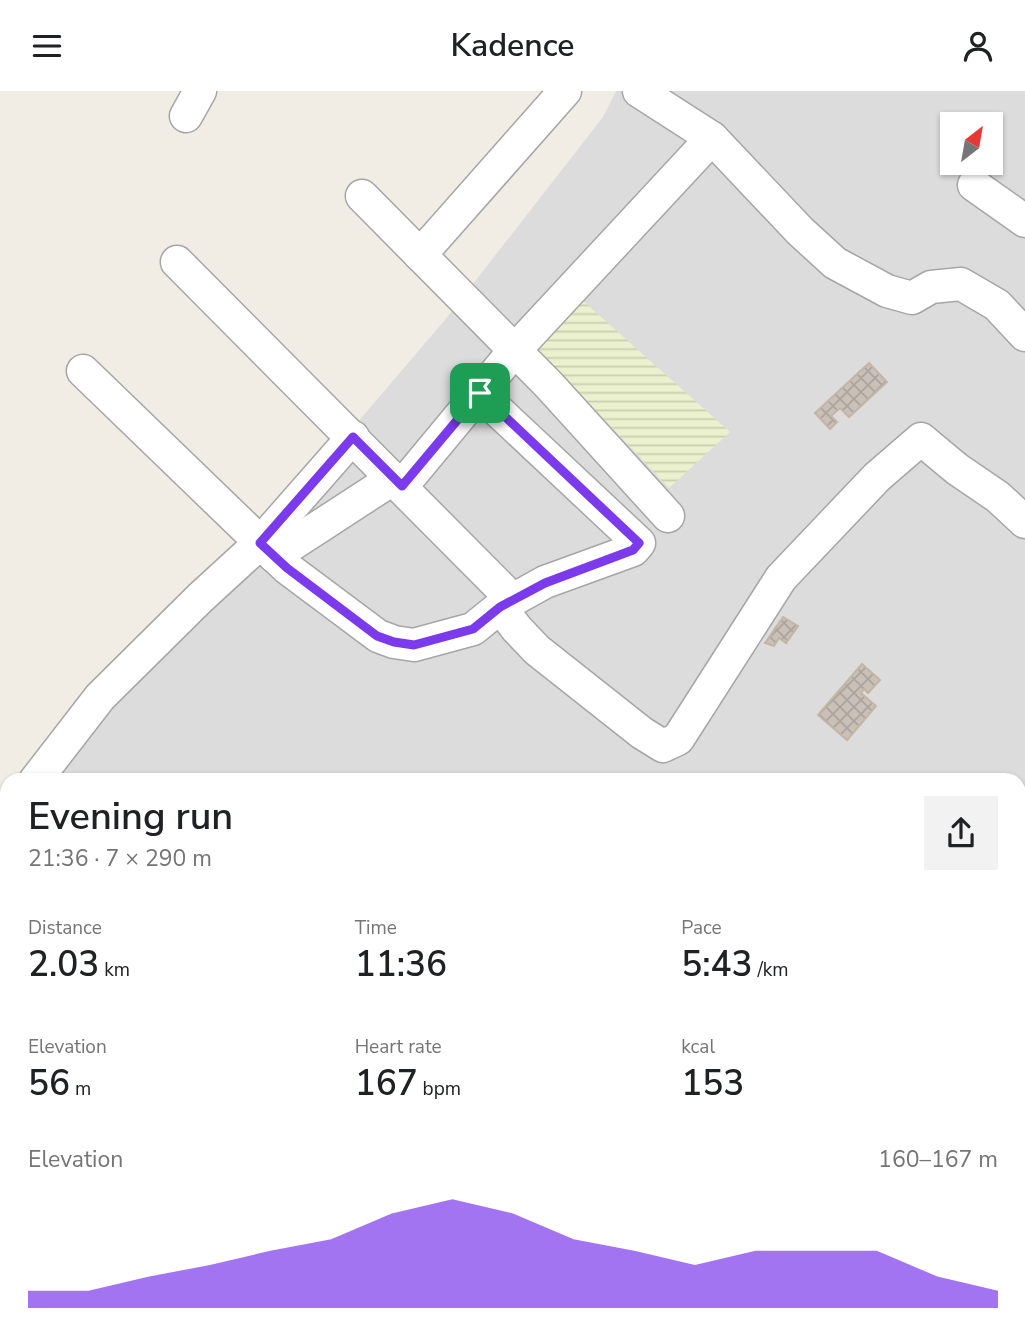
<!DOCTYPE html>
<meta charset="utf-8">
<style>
:root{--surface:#fff;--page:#f2f2f2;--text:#202124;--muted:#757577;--accent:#7c3aed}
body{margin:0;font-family:"Nunito Sans",sans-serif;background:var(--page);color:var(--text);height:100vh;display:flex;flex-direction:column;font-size:26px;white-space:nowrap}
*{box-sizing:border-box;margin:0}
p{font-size:23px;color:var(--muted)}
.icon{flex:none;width:38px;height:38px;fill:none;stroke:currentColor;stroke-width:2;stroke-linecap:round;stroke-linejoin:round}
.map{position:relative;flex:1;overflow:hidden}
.panel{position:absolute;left:0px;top:682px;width:1026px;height:569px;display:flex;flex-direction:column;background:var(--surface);border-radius:21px 21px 0 0;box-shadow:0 2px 5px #0004}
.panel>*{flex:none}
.needle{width:46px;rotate:31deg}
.controls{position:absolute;left:940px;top:21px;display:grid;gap:14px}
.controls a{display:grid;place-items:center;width:63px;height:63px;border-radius:0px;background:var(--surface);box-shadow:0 2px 5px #0004;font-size:35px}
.pin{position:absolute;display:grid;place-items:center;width:60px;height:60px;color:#fff;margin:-30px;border-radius:14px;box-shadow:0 4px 10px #0006}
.round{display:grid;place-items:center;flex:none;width:74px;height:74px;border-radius:0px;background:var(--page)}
.head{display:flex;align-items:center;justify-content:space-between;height:119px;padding:0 28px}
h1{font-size:38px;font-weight:600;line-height:52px}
.figures{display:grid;grid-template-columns:repeat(3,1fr);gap:10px;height:119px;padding:7px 28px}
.figures div{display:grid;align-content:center}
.figures b{font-size:35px;font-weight:600}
.figures small{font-size:19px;font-weight:400}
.figures p{font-size:19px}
.chart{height:196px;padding:14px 28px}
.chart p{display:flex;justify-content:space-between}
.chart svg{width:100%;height:126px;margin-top:7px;fill:var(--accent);opacity:.7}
header{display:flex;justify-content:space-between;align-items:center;height:91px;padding:0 28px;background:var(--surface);font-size:32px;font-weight:600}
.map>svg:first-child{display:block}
.residential{fill:#dddcdc;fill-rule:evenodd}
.farmland{fill:url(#farmland-rules)}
.building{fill:url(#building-cross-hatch);stroke:#c4b5a5;stroke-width:2}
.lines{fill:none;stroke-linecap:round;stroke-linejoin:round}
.minor-casing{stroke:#a6a6a6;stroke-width:35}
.minor{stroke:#fff;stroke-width:32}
.route-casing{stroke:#fff;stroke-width:14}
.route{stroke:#7c3aed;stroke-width:9}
</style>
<header><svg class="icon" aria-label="menu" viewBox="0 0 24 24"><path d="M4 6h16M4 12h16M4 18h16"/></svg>Kadence<svg class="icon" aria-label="person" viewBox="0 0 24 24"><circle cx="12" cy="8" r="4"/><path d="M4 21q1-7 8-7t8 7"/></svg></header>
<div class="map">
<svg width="1025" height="1250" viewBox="0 0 1025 1250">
<defs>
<pattern id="farmland-rules" width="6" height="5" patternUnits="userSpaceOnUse" patternTransform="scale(1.75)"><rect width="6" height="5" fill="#ebf1ce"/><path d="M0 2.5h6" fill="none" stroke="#c9ceb0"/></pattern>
<pattern id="building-cross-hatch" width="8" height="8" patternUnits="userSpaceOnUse" patternTransform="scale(1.75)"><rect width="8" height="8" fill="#c9c0b7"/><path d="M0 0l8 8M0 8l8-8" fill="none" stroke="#aca59d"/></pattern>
</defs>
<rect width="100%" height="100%" fill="#f1ede4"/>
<!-- residential -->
<path class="residential" d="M 616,0 L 1025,0 L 1025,1250 L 0,1250 L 0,750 L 7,742 L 7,1244 L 1018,1244 L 1018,690 L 52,689 L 444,230 L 603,26 ZM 952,33 L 990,33 L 990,72 L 952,72 Z"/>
<!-- farmland -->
<path class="farmland" d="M 582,209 L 730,341 L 669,397 L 535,255 Z"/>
<!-- building -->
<g class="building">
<path d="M 869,272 L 887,291 L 849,326 L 840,317 L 831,325 L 837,331 L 830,338 L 815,322 Z"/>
<path d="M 783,526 L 798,535 L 786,552 L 779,547 L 774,555 L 765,552 Z"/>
<path d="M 862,573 L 880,589 L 868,602 L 864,598 L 861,602 L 876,615 L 847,649 L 818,624 Z"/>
<path d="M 1018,1116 L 1025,1118 L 1025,1138 L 1018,1136 Z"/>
<path d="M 877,1244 L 908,1244 L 912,1250 L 880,1250 Z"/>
</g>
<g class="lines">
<!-- minor casing -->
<g class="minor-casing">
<g id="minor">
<path d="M 639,0 L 712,47 L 800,140 L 835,172 L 887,200 L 912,207 L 931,196 L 961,193 L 997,214 L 1025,244"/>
<path d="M 186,25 L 200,0"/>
<path d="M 974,94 L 1025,130"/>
<path d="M 362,105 L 549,294 L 668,425"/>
<path d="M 420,164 L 565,0"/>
<path d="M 177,171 L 513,509"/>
<path d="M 83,280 L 287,477 L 378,545 L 394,551 L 414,554 L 473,538 L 500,516 L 545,491 L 633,459 L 639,452 L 479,302"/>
<path d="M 402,395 L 514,260 L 712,47"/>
<path d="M 274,465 L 394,387"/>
<path d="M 500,516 L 517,538 L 537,559 L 642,642 L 663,655 L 678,648 L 781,487 L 877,386 L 921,348 L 957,378 L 998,406 L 1025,431"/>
<path d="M 35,690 L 100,606 L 200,507 L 260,452 L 353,346"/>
<path d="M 0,734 L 7,725"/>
<path d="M 0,786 L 7,796"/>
<path d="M 0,913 L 7,905"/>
<path d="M 1018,913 L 1025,916"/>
<path d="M 1018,1049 L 1025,1051"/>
<path d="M 420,1244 L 426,1250"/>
<path d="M 839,1244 L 844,1250"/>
<path d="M 64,1250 L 72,1244"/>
</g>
</g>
<!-- minor -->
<use href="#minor" class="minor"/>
</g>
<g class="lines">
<!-- route casing -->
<g class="route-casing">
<path id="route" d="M 480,302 L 639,452 L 633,459 L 545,492 L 500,516 L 473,538 L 414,554 L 394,551 L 377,545 L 287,477 L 260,452 L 353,346 L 402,395 Z"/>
</g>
<!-- route -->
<use href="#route" class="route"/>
</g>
</svg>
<div class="controls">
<a><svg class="needle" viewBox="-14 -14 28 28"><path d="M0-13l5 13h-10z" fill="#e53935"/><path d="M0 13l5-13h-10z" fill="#757577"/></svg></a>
</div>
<div class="pin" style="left:480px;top:302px;background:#1e9e55"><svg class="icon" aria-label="arrive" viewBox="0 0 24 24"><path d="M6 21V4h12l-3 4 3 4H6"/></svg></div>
<section class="panel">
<div class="head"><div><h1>Evening run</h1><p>21:36 · 7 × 290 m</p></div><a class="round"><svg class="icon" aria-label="share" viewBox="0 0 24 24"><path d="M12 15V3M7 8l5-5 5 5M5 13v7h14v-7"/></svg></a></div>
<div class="figures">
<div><p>Distance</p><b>2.03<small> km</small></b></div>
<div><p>Time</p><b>11:36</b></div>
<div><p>Pace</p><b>5:43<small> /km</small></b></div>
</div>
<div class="figures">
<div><p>Elevation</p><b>56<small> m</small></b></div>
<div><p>Heart rate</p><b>167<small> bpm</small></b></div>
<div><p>kcal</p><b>153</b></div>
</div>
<div class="chart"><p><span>Elevation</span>160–167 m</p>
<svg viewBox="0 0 160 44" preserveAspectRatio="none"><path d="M0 44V38L10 38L20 33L30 29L40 24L50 20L60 11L70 6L80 11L90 20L100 24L110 29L120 24L130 24L140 24L150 33L160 38V44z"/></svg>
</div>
</section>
</div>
